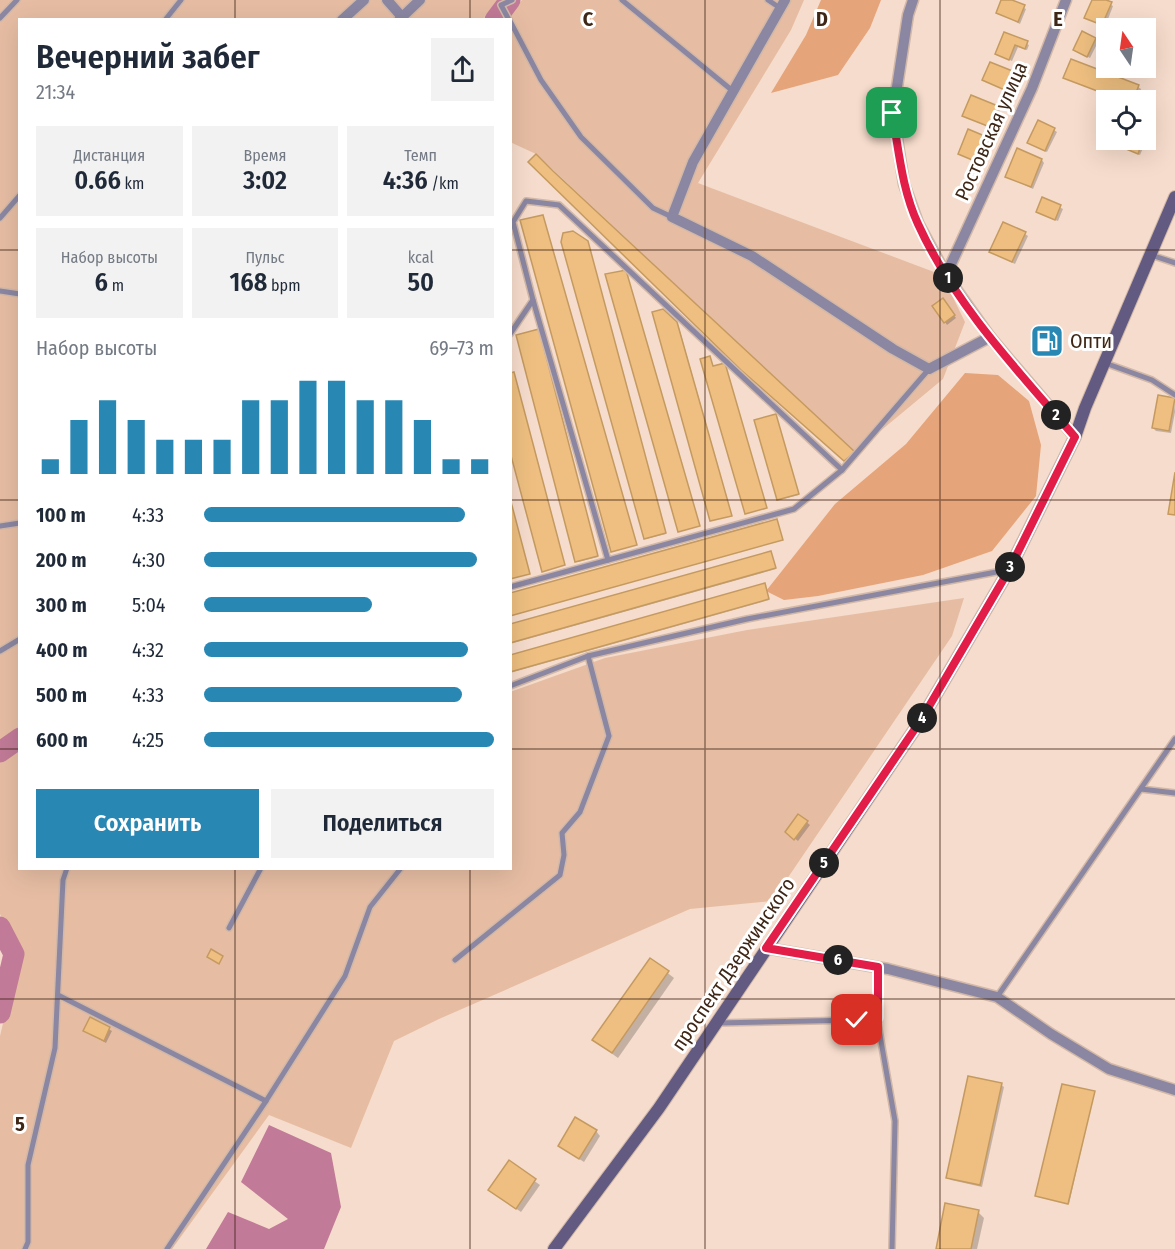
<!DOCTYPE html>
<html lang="ru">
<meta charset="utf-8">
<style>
:root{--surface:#fff;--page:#f2f2f3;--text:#1f2937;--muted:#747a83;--accent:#2987b3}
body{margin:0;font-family:"Fira Sans Condensed",sans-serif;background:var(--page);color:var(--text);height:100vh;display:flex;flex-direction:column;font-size:22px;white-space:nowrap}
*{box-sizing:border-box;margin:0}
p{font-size:20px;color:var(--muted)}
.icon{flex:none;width:33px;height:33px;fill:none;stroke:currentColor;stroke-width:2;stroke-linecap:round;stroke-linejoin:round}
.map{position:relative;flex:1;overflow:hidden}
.sheet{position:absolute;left:18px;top:18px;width:494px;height:852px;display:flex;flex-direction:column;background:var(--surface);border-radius:0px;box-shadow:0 6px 24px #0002}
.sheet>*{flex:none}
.needle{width:39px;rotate:347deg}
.fabs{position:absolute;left:1096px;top:18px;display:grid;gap:12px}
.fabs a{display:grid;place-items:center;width:60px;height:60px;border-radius:0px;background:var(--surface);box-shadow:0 6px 24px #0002;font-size:30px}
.pin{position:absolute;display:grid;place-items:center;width:51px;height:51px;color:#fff;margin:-26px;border-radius:12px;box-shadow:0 3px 9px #0006}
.km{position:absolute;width:30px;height:30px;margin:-15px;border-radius:50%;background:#222;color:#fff;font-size:16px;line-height:30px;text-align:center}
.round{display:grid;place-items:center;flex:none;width:63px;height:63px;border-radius:0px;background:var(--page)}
.head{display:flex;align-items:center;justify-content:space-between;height:102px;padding:0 18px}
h1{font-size:33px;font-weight:600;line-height:45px}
.stats{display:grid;grid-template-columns:repeat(3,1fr);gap:9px;height:102px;padding:6px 18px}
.stats div{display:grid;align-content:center;border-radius:0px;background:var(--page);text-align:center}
.stats b{font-size:26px;font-weight:600}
.stats small{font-size:16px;font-weight:400}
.stats p{font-size:16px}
.chart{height:168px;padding:12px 18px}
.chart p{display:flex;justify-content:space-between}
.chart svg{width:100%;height:108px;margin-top:6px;stroke:var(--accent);stroke-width:6}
.primary-button{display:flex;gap:12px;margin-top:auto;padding:12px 18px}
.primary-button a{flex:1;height:69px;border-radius:0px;background:var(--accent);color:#fff;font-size:24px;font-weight:600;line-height:69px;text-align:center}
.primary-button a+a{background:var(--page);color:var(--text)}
ul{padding:0 18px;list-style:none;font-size:20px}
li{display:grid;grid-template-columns:96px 72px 1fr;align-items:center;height:45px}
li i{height:15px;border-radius:8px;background:var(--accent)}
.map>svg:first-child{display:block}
.green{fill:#e6bda3}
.forest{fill:#e5a479}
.water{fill:#c17a97}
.shadow{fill:#0003}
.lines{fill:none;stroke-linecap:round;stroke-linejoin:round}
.river{stroke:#c17a97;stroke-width:21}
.building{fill:#eebf80;stroke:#c59a60;stroke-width:1.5}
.lane-casing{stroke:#d1b8a8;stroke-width:8}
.street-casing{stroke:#d1b8a8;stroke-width:13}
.secondary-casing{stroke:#d1b8a8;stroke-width:14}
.lane{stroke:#8b86a1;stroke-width:5}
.street{stroke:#8b86a1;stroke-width:10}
.secondary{stroke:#625a81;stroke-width:12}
.route-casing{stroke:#fff;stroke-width:12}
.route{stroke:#e11d48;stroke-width:8}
.grid{fill:none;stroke:#3f2717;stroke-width:1.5;stroke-opacity:0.55}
.labels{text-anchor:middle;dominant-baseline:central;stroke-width:6;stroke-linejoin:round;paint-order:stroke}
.street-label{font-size:20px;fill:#3f2717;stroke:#fff}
.poi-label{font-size:20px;fill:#3f2717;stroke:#fff;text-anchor:start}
.grid-label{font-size:20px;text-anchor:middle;font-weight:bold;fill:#3f2717;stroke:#fff;stroke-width:6;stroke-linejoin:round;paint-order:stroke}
</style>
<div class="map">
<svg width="1175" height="1249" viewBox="0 0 1175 1249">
<rect width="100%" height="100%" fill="#f6dccc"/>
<!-- green -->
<g class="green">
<path d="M 0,0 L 498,0 L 482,20 L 20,20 L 20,728 L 0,743 Z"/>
<path d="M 522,0 L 804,0 L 791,30 L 698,183 L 942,275 L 965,322 L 943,379 L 855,452 L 536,154 L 510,142 L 510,20 L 505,20 Z"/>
<path d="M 964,598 L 952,636 L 772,901 L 690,909 L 439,1019 L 394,1041 L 351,1148 L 269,1115 L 172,1249 L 0,1249 L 0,1036 L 19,956 L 0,914 L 0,761 L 19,745 L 20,868 L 510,868 L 510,692 L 605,658 L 747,630 Z"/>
</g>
<!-- forest -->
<g class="forest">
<path d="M 821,0 L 881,0 L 870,28 L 838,75 L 771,93 L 806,35 Z"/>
<path d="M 965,373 L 998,375 L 1029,401 L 1041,445 L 1036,496 L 992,551 L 923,575 L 818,596 L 784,600 L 766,591 L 835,504 L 906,444 Z"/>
</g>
<!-- water -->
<path class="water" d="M 269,1125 L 331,1153 L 341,1207 L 324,1249 L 206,1249 L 228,1212 L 269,1229 L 288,1219 L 241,1182 Z"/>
<!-- shadow -->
<g class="shadow">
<path d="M 1002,0 L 1008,0 L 1026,9 L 1020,24 L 997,12 Z"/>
<path d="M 1093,0 L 1102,0 L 1113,6 L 1105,27 L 1086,18 Z"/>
<path d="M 1005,34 L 1029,45 L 1027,50 L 1018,47 L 1012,61 L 997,54 Z"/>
<path d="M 1095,39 L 1098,42 L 1090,58 L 1075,50 Z"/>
<path d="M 1071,61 L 1138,87 L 1141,89 L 1137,100 L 1120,100 L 1068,80 L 1065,78 Z"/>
<path d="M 1014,73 L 1017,76 L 1010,92 L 984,80 Z"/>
<path d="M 997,107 L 1000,110 L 992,129 L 964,116 Z"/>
<path d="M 1054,130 L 1057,132 L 1047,152 L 1029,143 Z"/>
<path d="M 1146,132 L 1149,135 L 1140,155 L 1106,140 L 1146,140 Z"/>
<path d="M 986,138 L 989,141 L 980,163 L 960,154 Z"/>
<path d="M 1042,160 L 1044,163 L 1033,189 L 1007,176 Z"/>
<path d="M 1043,199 L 1063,209 L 1058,221 L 1040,214 Z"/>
<path d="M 1025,234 L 1028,236 L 1015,264 L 991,252 Z"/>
<path d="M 587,242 L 666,534 L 646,539 L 645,538 Z"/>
<path d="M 945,303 L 956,318 L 947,325 L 945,322 Z"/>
<path d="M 662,311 L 678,324 L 732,516 L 711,520 Z"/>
<path d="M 539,332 L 598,557 L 578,562 L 577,561 Z"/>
<path d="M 1174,399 L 1175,412 L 1171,433 L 1156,431 L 1153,428 Z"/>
<path d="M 776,415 L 799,495 L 779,500 L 779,499 Z"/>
<path d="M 777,521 L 782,540 L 510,616 L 510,595 Z"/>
<path d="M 771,552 L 776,569 L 510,644 L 510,626 Z"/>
<path d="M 765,585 L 769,600 L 510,673 L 510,656 Z"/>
<path d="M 799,816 L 810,825 L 798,841 L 789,834 Z"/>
<path d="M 651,960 L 674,978 L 618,1058 L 600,1045 Z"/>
<path d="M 91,1019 L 112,1031 L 106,1043 L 85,1031 Z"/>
<path d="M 1001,1085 L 1004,1087 L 982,1187 L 951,1180 L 948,1178 Z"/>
<path d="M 1094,1093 L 1069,1204 L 1038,1197 L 1037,1196 Z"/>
<path d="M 596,1131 L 600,1136 L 584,1162 L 559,1146 Z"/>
<path d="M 509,1163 L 540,1185 L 521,1212 L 495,1194 Z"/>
<path d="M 978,1212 L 984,1218 L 977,1249 L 937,1249 Z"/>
</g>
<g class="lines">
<!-- river -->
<g class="river">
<path d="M 495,20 L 510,0"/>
<path d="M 0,752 L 20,738"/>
<path d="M 0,927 L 14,954 L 0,1013"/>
</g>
</g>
<!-- building -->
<g class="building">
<path d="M 1001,0 L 1012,0 L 1025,5 L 1018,22 L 996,13 Z"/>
<path d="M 1092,0 L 1106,0 L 1112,2 L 1102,25 L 1084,18 Z"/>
<path d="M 1082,31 L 1096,38 L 1087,57 L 1073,50 Z"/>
<path d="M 1004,32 L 1028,41 L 1025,49 L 1015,45 L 1009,60 L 995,54 Z"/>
<path d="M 1071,59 L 1139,85 L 1133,100 L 1121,100 L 1063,78 Z"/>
<path d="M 990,62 L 1015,72 L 1007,91 L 982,80 Z"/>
<path d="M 971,95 L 998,106 L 990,127 L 962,116 Z"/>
<path d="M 1038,120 L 1055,128 L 1045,151 L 1027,143 Z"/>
<path d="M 968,129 L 987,137 L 977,162 L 958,154 Z"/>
<path d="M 1107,135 L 1107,140 L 1143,140 L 1138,154 L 1105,140 Z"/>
<path d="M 1017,148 L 1042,159 L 1031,187 L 1005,177 Z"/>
<path d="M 536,154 L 553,171 L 855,452 L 844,461 L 741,370 L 528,162 Z"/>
<path d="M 1042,197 L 1061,205 L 1055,220 L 1036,212 Z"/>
<path d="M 543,215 L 637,545 L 611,552 L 520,220 Z"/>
<path d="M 1003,222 L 1026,232 L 1012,262 L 989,252 Z"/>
<path d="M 573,231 L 588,241 L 666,533 L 644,539 L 561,242 L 563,233 Z"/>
<path d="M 626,270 L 700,526 L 678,532 L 605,274 Z"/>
<path d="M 943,298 L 955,315 L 944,323 L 932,306 Z"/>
<path d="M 663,309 L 677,322 L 732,516 L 710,521 L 652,312 Z"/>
<path d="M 539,329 L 598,556 L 575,562 L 516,335 Z"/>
<path d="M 710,356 L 713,366 L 725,363 L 767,508 L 745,514 L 700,359 Z"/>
<path d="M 514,372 L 565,565 L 542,572 L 510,452 L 510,373 Z"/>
<path d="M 1158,395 L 1175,398 L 1169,431 L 1152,428 Z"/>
<path d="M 776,414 L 799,494 L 777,500 L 754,420 Z"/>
<path d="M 1175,472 L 1175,515 L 1168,514 Z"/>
<path d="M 510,498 L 530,574 L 510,579 Z"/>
<path d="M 777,519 L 783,540 L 510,616 L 510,593 Z"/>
<path d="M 771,551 L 776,568 L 510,643 L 510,624 Z"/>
<path d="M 765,583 L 769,599 L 510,672 L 510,655 Z"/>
<path d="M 798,814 L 808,821 L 794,840 L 785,832 Z"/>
<path d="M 211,949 L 223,956 L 219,964 L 207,957 Z"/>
<path d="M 650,958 L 669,971 L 612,1053 L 592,1040 Z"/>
<path d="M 90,1017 L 110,1027 L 104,1041 L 83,1031 Z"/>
<path d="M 968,1076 L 1002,1083 L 980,1185 L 946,1178 Z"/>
<path d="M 1062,1084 L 1095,1091 L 1068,1204 L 1035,1196 Z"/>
<path d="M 575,1117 L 597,1130 L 579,1159 L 558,1146 Z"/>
<path d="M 509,1160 L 536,1179 L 516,1209 L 488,1190 Z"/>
<path d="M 945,1203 L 979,1210 L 971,1249 L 936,1249 Z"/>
</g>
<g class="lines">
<!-- lane casing -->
<g class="lane-casing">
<g id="lane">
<path d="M 622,0 L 734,92"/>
<path d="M 768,0 L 780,8"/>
<path d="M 0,18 L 17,0"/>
<path d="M 165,20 L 181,0"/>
<path d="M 509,20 L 501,5 L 512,0"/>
<path d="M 510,21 L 541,80 L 581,137 L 653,208 L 672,217"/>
<path d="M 0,218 L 20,195"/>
<path d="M 1151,255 L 1175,263"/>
<path d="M 0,291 L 20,294"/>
<path d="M 533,300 L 608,560"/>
<path d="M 510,334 L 533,300 L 513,222 L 526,201 L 559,205 L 842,470 L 794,509 L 510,587"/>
<path d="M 1105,363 L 1152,380 L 1175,395"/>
<path d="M 842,470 L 929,369"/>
<path d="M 0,526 L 20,523"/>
<path d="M 0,651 L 20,639"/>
<path d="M 510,686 L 588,656 L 747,619 L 1007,570"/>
<path d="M 1141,789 L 1175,793"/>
<path d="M 229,928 L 261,868"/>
<path d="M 455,960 L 560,875 L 564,855 L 562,833 L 580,812 L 609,736 L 588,656"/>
<path d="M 878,967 L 878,1024 L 895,1121 L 892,1249"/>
<path d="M 58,995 L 266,1101"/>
<path d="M 997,997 L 1175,739"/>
<path d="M 718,1023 L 857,1020 L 878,1017"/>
<path d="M 25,1249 L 28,1242 L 28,1165 L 55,1048 L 63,880 L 67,868"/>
<path d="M 167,1249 L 266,1101 L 345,976 L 370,907 L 401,868"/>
</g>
</g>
<!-- street casing -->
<g class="street-casing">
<g id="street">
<path d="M 387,0 L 402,17"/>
<path d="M 785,0 L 693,162 L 672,217 L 752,256 L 893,349 L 929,369 L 990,337"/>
<path d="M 913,0 L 908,15 L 893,113 L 904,184 L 918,223 L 946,275 L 990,337 L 1075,437"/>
<path d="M 342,20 L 364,0"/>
<path d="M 399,20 L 420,0"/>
<path d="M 946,275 L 1032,88 L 1066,0"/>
<path d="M 766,948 L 888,969 L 997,997 L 1051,1034 L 1109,1069 L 1175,1090"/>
</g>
</g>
<!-- secondary casing -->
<g class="secondary-casing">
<path id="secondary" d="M 554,1249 L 659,1108 L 921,720 L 1009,570 L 1075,437 L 1085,408 L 1175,197"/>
</g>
<!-- lane -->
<use href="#lane" class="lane"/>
<!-- street -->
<use href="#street" class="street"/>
<!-- secondary -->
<use href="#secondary" class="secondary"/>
</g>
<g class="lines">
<!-- route casing -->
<g class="route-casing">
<path id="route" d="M 857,1020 L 878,1017 L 878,967 L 766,948 L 921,720 L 1009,570 L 1075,437 C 1018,371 955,305 918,224 C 902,190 899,151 892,113"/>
</g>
<!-- route -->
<use href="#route" class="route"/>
</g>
<!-- grid -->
<path class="grid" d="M 235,0 L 235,20M 470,0 L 470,20M 705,0 L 705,1249M 940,0 L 940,1249M 0,250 L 20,250M 510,250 L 1175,250M 0,500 L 20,500M 510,500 L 1175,500M 0,749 L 20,749M 510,749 L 1175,749M 235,868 L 235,1249M 470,868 L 470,1249M 0,999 L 1175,999"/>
<!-- icons -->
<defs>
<g id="fuel-square" transform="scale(1.725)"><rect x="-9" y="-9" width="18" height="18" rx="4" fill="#2987b3" stroke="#fff"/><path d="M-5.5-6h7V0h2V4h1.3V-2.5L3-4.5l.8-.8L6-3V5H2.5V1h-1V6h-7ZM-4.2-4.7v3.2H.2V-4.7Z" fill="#fff"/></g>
</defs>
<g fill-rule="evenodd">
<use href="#fuel-square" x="1047" y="341"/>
</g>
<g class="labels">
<!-- street labels -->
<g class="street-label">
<text transform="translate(991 131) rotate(-66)">Ростовская улица</text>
<text transform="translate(733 964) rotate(-56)">проспект Дзержинского</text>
</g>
<!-- poi labels -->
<g class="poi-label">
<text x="1070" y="341">Опти</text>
</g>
</g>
<g class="grid-label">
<text x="588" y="26">C</text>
<text x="822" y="26">D</text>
<text x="1058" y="26">E</text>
<text x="20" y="1131">5</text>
</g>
</svg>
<div class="fabs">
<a><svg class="needle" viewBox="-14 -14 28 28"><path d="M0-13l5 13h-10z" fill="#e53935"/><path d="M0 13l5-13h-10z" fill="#747a83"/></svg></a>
<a><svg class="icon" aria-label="locate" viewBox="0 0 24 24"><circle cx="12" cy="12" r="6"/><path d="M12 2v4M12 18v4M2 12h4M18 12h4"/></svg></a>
</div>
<div class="pin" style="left:892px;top:113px;background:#1e9e55"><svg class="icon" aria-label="arrive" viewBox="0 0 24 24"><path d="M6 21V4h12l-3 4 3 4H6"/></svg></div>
<div class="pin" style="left:857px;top:1020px;background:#d93025"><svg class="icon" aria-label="check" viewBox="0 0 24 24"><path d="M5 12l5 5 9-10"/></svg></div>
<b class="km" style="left:948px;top:278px">1</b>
<b class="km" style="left:1056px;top:415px">2</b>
<b class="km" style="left:1010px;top:567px">3</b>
<b class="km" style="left:922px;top:718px">4</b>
<b class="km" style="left:824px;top:863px">5</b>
<b class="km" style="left:838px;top:960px">6</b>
<section class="sheet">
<div class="head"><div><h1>Вечерний забег</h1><p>21:34</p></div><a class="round"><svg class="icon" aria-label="share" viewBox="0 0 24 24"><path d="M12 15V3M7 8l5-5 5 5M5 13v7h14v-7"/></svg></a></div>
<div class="stats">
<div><p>Дистанция</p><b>0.66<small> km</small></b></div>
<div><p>Время</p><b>3:02</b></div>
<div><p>Темп</p><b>4:36<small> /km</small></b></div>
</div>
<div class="stats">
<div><p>Набор высоты</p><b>6<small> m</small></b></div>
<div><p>Пульс</p><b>168<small> bpm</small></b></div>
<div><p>kcal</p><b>50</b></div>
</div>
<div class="chart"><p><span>Набор высоты</span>69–73 m</p>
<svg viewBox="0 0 160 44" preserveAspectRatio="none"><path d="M5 44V38M15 44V22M25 44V14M35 44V22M45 44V30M55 44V30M65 44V30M75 44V14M85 44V14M95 44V6M105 44V6M115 44V14M125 44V14M135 44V22M145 44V38M155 44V38"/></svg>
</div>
<ul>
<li><b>100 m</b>4:33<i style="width:90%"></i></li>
<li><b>200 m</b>4:30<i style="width:94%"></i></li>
<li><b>300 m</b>5:04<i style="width:58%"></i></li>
<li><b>400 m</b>4:32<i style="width:91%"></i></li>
<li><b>500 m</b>4:33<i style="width:89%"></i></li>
<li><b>600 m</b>4:25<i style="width:100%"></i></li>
</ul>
<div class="primary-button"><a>Сохранить</a><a>Поделиться</a></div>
</section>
</div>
